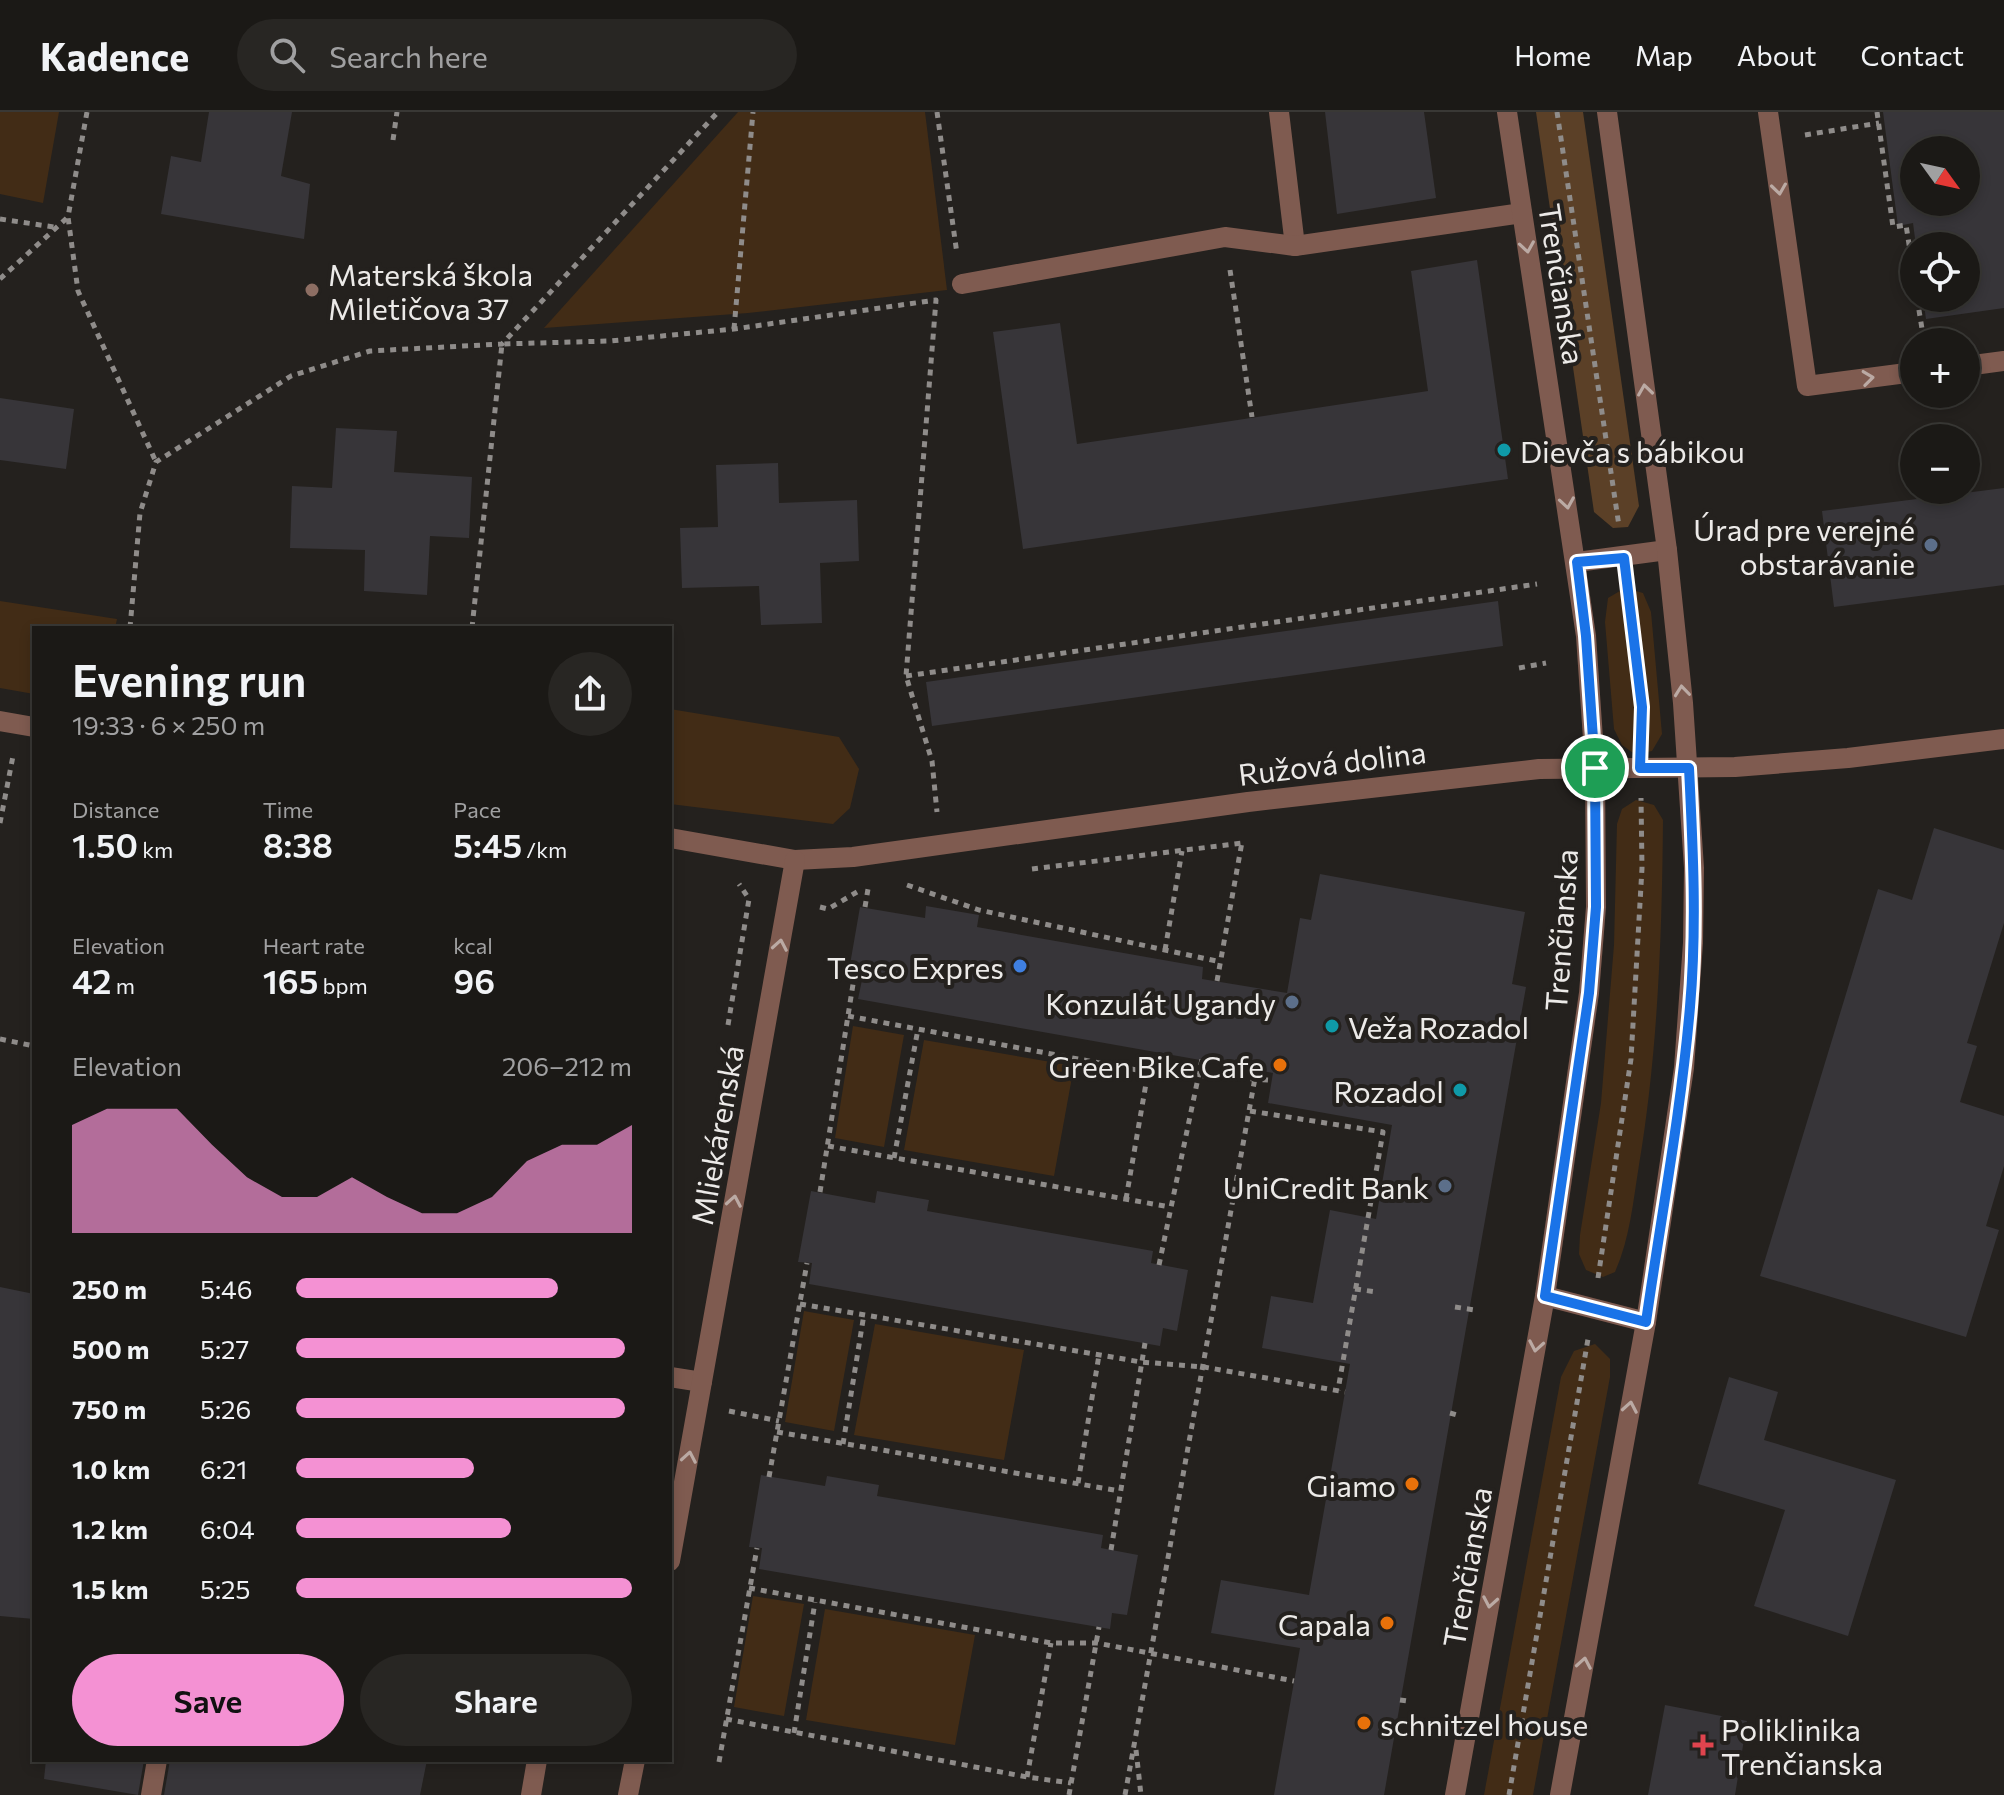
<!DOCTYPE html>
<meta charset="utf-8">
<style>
:root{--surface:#1b1916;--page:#282623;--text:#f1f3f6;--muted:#a0a0a1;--line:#393835;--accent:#f491d3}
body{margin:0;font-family:Commissioner,sans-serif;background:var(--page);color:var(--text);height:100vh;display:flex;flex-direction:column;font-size:30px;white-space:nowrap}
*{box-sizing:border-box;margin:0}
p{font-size:26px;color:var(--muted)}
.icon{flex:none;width:44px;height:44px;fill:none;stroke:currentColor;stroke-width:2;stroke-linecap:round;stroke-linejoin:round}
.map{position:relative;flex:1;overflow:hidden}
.side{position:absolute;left:32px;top:514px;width:640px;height:1136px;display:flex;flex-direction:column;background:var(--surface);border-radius:0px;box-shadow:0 4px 12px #0003,0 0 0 2px var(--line)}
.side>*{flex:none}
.needle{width:52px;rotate:123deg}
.fabs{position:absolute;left:1900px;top:24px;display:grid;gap:16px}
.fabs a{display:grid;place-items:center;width:80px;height:80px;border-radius:50%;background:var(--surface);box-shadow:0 4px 12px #0003,0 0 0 2px var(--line);font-size:40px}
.pin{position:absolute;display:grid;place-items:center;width:68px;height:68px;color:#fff;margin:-34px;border:4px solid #fff;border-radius:50%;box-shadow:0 2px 8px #0007}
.round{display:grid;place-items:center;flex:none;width:84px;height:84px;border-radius:42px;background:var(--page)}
.overview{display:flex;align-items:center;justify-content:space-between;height:136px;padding:0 40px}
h1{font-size:44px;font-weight:600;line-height:60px}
.figures{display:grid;grid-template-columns:repeat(3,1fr);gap:12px;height:136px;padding:8px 40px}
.figures div{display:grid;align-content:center}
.figures b{font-size:34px;font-weight:600}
.figures small{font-size:22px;font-weight:400}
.figures p{font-size:22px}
.chart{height:224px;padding:16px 40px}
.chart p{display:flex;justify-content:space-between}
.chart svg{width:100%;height:144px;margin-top:8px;fill:var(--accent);opacity:.7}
.cta{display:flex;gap:16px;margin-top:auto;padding:16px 40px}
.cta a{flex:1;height:92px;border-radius:48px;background:var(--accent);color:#111;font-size:32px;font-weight:600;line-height:92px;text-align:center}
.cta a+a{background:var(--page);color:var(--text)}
ul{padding:0 40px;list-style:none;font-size:26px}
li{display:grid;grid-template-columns:128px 96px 1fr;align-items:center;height:60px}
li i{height:20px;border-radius:10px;background:var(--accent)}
header{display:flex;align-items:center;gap:48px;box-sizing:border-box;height:112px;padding:0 40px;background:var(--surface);border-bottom:2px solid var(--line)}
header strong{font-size:38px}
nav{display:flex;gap:44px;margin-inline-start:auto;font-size:28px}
.search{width:560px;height:72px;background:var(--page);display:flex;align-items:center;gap:20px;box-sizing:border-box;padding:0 28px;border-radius:44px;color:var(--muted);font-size:30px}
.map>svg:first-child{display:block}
.green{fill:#422c16}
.forest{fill:#5b4027}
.building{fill:#373539;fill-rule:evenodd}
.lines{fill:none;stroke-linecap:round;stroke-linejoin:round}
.path{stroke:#8f8c8a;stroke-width:5;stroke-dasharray:6 6;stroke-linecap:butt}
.minor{stroke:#7f5b50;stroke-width:20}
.oneway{stroke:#bbaaa4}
.route-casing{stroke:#fff;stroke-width:16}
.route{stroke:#1a73e8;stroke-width:10}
.education-dot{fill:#8d6e63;stroke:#24211e;stroke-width:3}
.culture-dot{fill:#0f9aa8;stroke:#24211e;stroke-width:3}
.service-dot{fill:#5c6f8a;stroke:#24211e;stroke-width:3}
.shop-dot{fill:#3f7fe0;stroke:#24211e;stroke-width:3}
.food-dot{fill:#e8710a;stroke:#24211e;stroke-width:3}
.health-dot{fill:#e0444e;stroke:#24211e;stroke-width:3}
.labels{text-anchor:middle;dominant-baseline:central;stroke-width:8;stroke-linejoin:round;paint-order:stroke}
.poi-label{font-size:30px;fill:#eceae8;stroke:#24211e;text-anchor:end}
.street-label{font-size:30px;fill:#eceae8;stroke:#24211e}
</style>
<header>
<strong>Kadence</strong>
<div class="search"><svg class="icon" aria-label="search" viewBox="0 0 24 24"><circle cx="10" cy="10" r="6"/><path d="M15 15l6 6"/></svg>Search here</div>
<nav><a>Home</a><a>Map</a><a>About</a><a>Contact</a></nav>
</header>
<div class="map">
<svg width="2004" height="1683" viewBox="0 0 2004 1683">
<rect width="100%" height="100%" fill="#24211e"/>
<!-- green -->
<g class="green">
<path d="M 0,0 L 59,0 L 43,91 L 0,82 Z"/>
<path d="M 738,0 L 925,0 L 947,178 L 748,201 L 544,216 Z"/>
<path d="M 1625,476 L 1643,481 L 1651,500 L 1662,622 L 1652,639 L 1636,643 L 1622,633 L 1614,617 L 1605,510 L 1608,486 Z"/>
<path d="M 0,489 L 117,507 L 115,516 L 34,516 L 34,582 L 0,576 Z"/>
<path d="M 670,597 L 839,625 L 859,657 L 850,696 L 833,712 L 670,692 Z"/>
<path d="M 1636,688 L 1654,693 L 1663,708 C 1662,823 1658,939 1639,1053 C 1633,1090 1630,1126 1615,1160 L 1603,1165 L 1586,1158 L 1579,1142 L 1580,1123 L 1601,991 L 1614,833 L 1617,712 L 1622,697 Z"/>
<path d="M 853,914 L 904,923 L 884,1035 L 835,1026 Z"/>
<path d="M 924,928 L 1074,954 L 1054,1064 L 904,1038 Z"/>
<path d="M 804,1199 L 854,1208 L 834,1319 L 785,1310 Z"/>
<path d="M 875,1212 L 1024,1238 L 1004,1348 L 854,1323 Z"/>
<path d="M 1595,1232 L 1610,1247 L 1610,1265 L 1533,1683 L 1484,1683 L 1561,1265 L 1574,1239 Z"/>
<path d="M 753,1484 L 804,1492 L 784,1604 L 734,1595 Z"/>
<path d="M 825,1497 L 975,1523 L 955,1633 L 806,1608 Z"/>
</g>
<!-- forest -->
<path class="forest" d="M 1536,0 L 1583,0 L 1639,394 L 1628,415 L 1613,416 L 1594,400 Z"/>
<!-- building -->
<g class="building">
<path d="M 209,0 L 292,0 L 281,64 L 310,72 L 304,127 L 161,102 L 171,44 L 201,50 Z"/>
<path d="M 1325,0 L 1424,0 L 1436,86 L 1337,102 Z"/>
<path d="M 1883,0 L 2004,0 L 2004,196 L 1926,207 L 1923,186 L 1966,186 L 1966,134 L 1916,134 L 1913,111 L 1898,114 ZM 1914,38 L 1966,38 L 1966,90 L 1914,90 Z"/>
<path d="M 1477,148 L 1508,367 L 1023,437 L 993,220 L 1060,211 L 1077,332 L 1172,318 L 1428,279 L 1411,159 Z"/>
<path d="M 0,286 L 74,297 L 66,357 L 0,348 Z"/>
<path d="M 336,316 L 397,319 L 394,360 L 472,365 L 469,426 L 430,424 L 427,483 L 364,479 L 365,438 L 290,436 L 292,374 L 332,376 Z"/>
<path d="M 778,351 L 779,391 L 857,388 L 859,449 L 820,451 L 822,511 L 761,513 L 759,474 L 682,476 L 680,416 L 718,415 L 716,353 Z"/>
<path d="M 2004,376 L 2004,473 L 1834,495 L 1822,399 Z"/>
<path d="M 1498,489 L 1503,534 L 932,614 L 926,570 Z"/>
<path d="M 1934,716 L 2004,738 L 2004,811 L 1967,931 L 1977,934 L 1960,990 L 2004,1004 L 2004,1054 L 1986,1114 L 1999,1118 L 1966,1225 L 1760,1164 L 1878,777 L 1912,788 Z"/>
<path d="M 1320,762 L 1525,800 L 1512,872 L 1526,875 L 1384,1683 L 1274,1683 L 1300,1536 L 1211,1521 L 1221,1468 L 1309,1483 L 1350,1252 L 1262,1236 L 1271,1184 L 1313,1191 L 1330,1098 L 1376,1107 L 1392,1013 L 1268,991 L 1273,961 L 858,887 L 862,868 L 848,864 L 860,795 L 925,806 L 926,794 L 979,803 L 977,815 L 1203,855 L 1202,867 L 1287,881 L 1300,806 L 1311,808 Z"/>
<path d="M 811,1079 L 875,1091 L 877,1079 L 929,1088 L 927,1099 L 1153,1139 L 1151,1151 L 1188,1158 L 1177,1219 L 1163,1216 L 1160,1234 L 809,1172 L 812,1151 L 798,1150 Z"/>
<path d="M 0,1175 L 34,1182 L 34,1507 L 0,1504 Z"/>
<path d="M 1729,1265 L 1778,1280 L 1764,1328 L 1896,1368 L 1848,1524 L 1754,1494 L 1785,1398 L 1698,1372 Z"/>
<path d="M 761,1363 L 825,1374 L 827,1364 L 879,1373 L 877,1384 L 1103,1423 L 1101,1436 L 1138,1443 L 1127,1503 L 1112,1501 L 1110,1517 L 759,1457 L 762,1436 L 749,1435 Z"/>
<path d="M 1665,1593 L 1747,1609 L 1735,1683 L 1648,1683 Z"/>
<path d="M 46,1648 L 144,1648 L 138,1683 L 44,1667 Z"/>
<path d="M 170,1648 L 427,1648 L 420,1683 L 164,1683 Z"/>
</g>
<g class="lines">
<!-- path -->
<g class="path">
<path d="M 87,0 L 68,105 L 78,179 L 156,350"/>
<path d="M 937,0 L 957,142"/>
<path d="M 1557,0 L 1619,414"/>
<path d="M 1877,0 L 1893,115 L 1906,113 L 1914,164"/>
<path d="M 1805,23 L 1879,11"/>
<path d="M 393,28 L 397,0"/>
<path d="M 0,107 L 54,115"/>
<path d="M 1230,158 L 1252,305"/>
<path d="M 0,167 L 68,105"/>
<path d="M 1917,186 L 1924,229"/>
<path d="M 734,217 L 753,0"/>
<path d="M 1627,475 L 1642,595 L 1641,624"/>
<path d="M 130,516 L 140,401 L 156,350 L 291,264 L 370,239 L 502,232 L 718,0"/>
<path d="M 472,516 L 502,232 L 610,229 L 734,217 L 936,188 L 906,564 L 932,649 L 937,700"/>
<path d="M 1519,556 L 1546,551"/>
<path d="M 906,564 L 1537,472"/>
<path d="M 0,711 L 13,644"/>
<path d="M 1032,757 L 1242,731"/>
<path d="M 907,773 L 979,798 L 1221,850"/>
<path d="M 820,795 L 828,797 L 857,780"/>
<path d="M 865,795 L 868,777"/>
<path d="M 1165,838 L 1182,739"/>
<path d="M 1217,869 L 1242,730"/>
<path d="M 848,904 L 1148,960 L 1268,968"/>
<path d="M 728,913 L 749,787 L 739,772"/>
<path d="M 0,927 L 34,934"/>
<path d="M 1250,999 L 1383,1020 L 1338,1278"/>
<path d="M 828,1034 L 1170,1095"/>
<path d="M 894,1046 L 918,917"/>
<path d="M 820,1080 L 854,866"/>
<path d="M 1126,1087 L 1148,960"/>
<path d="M 1159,1153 L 1202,947"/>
<path d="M 1598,1166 L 1631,947 L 1642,756 L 1641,686"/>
<path d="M 1355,1177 L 1377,1180"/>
<path d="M 800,1192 L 1141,1250 L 1204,1255 L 1345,1280"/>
<path d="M 1455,1195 L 1475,1198"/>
<path d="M 729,1299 L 779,1309"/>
<path d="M 1450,1301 L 1457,1303"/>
<path d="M 777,1320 L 1120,1379"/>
<path d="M 843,1332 L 864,1202"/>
<path d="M 769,1365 L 807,1151"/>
<path d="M 1078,1371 L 1099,1243"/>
<path d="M 1111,1438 L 1145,1231"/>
<path d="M 749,1476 L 1051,1531 L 1097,1531 L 1294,1569"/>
<path d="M 1400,1588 L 1407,1589"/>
<path d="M 726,1607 L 1027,1665 L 1071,1671"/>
<path d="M 794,1621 L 815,1490"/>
<path d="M 1136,1638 L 1141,1683"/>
<path d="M 719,1650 L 757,1436"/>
<path d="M 1027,1665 L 1051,1531"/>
<path d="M 1069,1683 L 1099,1515"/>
<path d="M 1125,1683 L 1255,966"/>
<path d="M 1509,1683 L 1588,1227"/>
</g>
<!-- minor -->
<g class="minor">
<path d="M 1279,0 L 1295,134"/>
<path d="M 1768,0 L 1807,274 L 1914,260"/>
<path d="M 962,172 L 1225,125 L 1295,134 L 1522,101"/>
<path d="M 1966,254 L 2004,249"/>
<path d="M 1577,450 L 1667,438"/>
<path d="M 0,609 L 34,615"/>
<path d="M 670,726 L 795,748 L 853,745 L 1248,690 L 1539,657 L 1735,655 L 1848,646 L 2004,627"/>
<path d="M 1545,1184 L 1646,1210"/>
<path d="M 670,1265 L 702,1270"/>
<path d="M 670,1449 L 795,748"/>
<path d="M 151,1683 L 157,1648"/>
<path d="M 531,1683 L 537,1648"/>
<path d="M 628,1683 L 635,1648"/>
<path d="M 1455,1683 L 1545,1184 L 1589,881 L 1596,795 L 1595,656 L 1586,524 L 1507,0"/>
<path d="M 1560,1683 L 1646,1210 L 1684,956 L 1693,831 L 1694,756 L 1683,591 L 1667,438 L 1607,0"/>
</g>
</g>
<!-- one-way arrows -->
<defs><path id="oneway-chevron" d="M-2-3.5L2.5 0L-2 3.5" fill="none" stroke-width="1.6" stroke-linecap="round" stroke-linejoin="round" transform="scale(2)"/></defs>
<g class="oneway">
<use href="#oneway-chevron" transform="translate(1779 77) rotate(82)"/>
<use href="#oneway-chevron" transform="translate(1527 135) rotate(81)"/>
<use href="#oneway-chevron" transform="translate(1868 266) rotate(-7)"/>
<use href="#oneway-chevron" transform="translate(1645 278) rotate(-98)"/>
<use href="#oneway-chevron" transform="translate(1567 391) rotate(81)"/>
<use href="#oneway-chevron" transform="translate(1682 579) rotate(-96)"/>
<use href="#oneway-chevron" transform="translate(780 833) rotate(-80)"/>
<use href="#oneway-chevron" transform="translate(734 1089) rotate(-80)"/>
<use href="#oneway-chevron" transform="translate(1536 1234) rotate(100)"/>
<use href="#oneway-chevron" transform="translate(1630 1295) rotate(-80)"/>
<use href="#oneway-chevron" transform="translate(689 1345) rotate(-80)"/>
<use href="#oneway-chevron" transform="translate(1490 1490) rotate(100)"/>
<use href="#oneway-chevron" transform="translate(1584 1551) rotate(-80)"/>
</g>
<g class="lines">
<!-- route casing -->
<g class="route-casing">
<path id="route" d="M 1624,446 L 1642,595 L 1640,656 L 1689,656 C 1693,736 1697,815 1690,895 C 1681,1000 1661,1105 1646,1210 L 1545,1184 L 1589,881 L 1596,795 L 1595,656 L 1586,524 L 1577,450 Z"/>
</g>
<!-- route -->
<use href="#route" class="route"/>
</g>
<!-- markers -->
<circle class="education-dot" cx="312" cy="178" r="8"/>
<g class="culture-dot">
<circle cx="1504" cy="338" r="8"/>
<circle cx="1332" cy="914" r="8"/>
<circle cx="1460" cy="978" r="8"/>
</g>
<g class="service-dot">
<circle cx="1931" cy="433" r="8"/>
<circle cx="1292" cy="890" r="8"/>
<circle cx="1445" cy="1074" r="8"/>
</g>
<circle class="shop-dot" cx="1020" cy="854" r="8"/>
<g class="food-dot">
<circle cx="1280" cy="953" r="8"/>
<circle cx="1412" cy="1372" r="8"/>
<circle cx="1387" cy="1511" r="8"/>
<circle cx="1364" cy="1611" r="8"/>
</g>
<path class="health-dot" d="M1699 1621h8v8h8v8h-8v8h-8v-8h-8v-8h8z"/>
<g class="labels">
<!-- poi labels -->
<g class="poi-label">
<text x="328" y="161" text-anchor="start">Materská škola<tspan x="328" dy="34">Miletičova 37</tspan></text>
<text x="1520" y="338" text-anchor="start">Dievča s bábikou</text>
<text x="1915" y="416">Úrad pre verejné<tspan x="1915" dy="34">obstarávanie</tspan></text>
<text x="1004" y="854">Tesco Expres</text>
<text x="1276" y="890">Konzulát Ugandy</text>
<text x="1348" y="914" text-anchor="start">Veža Rozadol</text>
<text x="1264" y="953">Green Bike Cafe</text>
<text x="1444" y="978">Rozadol</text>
<text x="1429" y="1074">UniCredit Bank</text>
<text x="1396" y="1372">Giamo</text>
<text x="1371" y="1511">Capala</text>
<text x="1380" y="1611" text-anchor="start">schnitzel house</text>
<text x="1721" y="1616" text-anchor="start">Poliklinika<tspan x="1721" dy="34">Trenčianska</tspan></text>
</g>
<!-- street labels -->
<g class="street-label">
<text transform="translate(1563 172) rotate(81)">Trenčianska</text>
<text transform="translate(1332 650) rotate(-7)">Ružová dolina</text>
<text transform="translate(1560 818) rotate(-86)">Trenčianska</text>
<text transform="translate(716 1023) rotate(-80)">Mliekárenská</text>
<text transform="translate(1466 1455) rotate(-80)">Trenčianska</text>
</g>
</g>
</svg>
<div class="fabs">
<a><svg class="needle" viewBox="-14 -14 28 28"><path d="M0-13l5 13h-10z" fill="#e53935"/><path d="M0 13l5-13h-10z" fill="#a0a0a1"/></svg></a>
<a><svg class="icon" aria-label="locate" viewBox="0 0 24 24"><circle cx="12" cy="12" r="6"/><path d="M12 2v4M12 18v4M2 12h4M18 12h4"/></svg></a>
<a>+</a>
<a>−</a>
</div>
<div class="pin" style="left:1595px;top:656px;background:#1e9e55"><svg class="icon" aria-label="arrive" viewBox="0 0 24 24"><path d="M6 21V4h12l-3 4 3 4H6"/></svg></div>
<section class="side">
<div class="overview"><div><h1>Evening run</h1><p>19:33 · 6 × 250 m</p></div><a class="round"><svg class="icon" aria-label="share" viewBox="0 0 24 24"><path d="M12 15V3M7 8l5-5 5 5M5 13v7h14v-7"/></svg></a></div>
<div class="figures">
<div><p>Distance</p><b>1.50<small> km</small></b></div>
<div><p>Time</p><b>8:38</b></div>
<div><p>Pace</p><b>5:45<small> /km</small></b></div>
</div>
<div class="figures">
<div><p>Elevation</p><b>42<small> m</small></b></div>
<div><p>Heart rate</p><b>165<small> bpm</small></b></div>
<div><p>kcal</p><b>96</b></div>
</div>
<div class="chart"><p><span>Elevation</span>206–212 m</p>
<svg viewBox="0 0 160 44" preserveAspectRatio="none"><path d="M0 44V11L10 6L20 6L30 6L40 17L50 27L60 33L70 33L80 27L90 33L100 38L110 38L120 33L130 22L140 17L150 17L160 11V44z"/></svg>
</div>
<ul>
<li><b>250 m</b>5:46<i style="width:78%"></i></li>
<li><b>500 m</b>5:27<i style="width:98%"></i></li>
<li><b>750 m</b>5:26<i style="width:98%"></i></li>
<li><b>1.0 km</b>6:21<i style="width:53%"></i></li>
<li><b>1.2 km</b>6:04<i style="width:64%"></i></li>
<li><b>1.5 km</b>5:25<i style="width:100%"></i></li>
</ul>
<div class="cta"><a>Save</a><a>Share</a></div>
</section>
</div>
